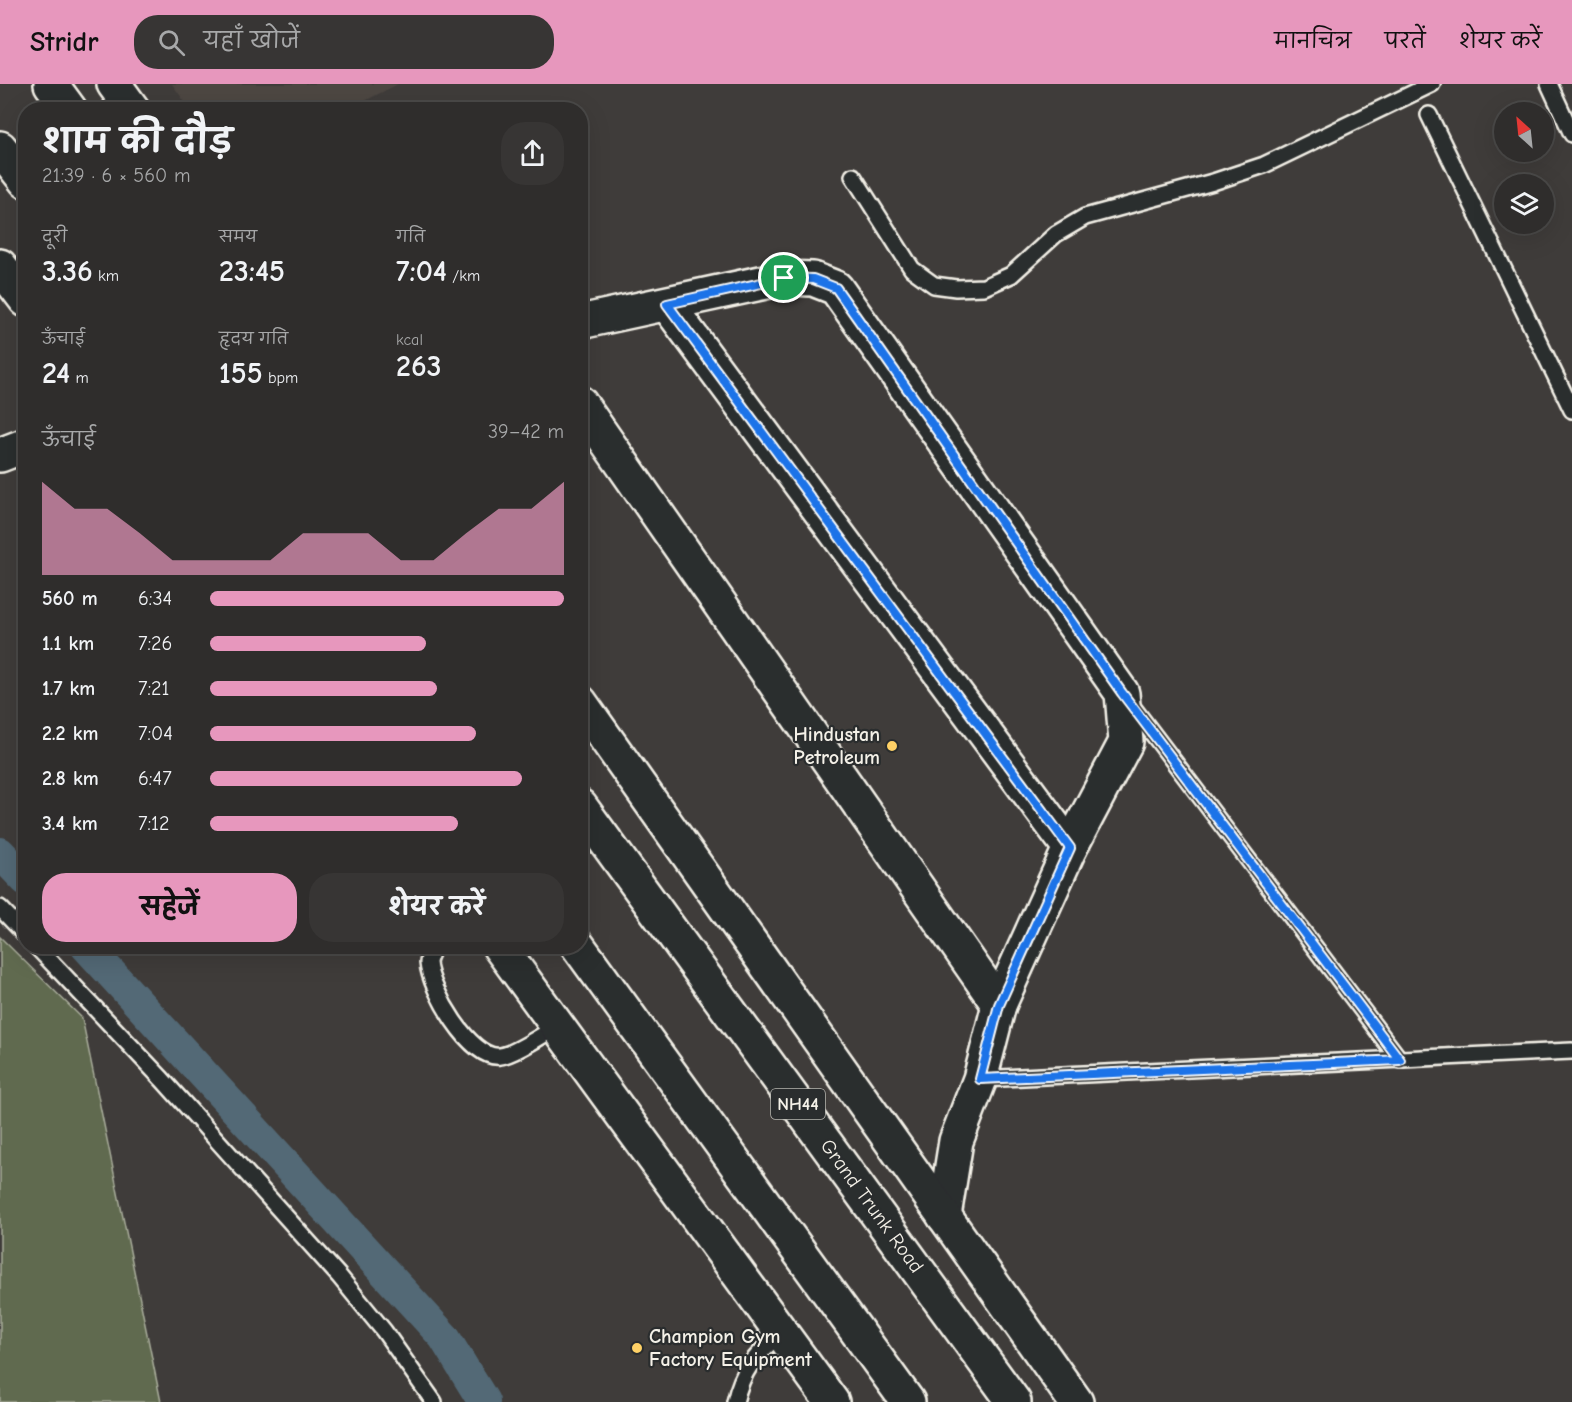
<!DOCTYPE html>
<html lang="hi">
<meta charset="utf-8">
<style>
:root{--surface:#2f2d2c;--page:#373534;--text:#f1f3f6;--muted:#a7a8a9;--line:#4a4948;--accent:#e797bd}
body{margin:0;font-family:"Comic Neue","Playpen Sans Deva",sans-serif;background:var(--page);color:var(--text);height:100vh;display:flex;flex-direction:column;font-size:22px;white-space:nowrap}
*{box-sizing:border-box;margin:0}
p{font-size:20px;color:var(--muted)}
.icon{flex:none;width:33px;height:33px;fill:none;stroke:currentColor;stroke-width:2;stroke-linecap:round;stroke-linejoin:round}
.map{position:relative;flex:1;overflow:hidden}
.drawer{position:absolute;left:18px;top:18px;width:570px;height:852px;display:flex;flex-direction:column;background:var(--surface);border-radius:24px;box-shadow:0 6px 24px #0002,0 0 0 2px var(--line)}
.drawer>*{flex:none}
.needle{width:39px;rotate:333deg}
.fabs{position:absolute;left:1494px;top:18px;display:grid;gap:12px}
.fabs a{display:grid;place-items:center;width:60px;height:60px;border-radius:50%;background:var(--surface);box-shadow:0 6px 24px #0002,0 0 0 2px var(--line);font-size:30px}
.pin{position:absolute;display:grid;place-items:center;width:51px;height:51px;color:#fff;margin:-26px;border:3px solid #fff;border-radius:50%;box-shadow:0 2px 6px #0007}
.round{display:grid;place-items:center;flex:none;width:63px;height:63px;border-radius:24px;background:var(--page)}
.head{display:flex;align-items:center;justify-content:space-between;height:102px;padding:0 24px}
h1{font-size:33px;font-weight:700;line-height:45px}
.figures{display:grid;grid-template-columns:repeat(3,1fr);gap:9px;height:102px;padding:6px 24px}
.figures div{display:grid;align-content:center}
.figures b{font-size:30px;font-weight:700}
.figures small{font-size:16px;font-weight:400}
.figures p{font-size:16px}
.chart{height:168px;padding:12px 24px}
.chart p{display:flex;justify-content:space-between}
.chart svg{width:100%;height:108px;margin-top:6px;fill:var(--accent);opacity:.7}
.cta{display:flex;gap:12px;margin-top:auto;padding:12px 24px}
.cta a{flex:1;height:69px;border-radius:24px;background:var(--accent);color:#111;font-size:24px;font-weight:700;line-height:69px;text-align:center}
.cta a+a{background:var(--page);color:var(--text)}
ul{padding:0 24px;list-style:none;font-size:20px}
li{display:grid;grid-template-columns:96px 72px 1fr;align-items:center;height:45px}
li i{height:15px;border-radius:8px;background:var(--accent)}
header{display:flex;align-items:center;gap:36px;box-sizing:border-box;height:84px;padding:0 30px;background:var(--accent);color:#111}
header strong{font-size:28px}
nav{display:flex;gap:33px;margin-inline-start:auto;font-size:21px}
.search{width:420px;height:54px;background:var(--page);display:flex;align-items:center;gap:15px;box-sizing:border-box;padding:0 21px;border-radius:24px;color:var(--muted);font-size:22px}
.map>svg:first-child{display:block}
.built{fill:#4e4743}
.green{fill:#616a50;stroke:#aaae9c;stroke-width:1.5}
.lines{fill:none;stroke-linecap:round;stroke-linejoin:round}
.canal{stroke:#526976;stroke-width:32}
.service-casing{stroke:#f4f1e8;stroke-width:20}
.tertiary-casing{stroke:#f4f1e8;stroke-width:38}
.trunk-casing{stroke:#f4f1e8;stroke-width:38}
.service{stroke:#2a2d2e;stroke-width:15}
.tertiary{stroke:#2a2d2e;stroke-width:33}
.trunk{stroke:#2a2d2e;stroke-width:33}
.route-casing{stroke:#fff;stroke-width:12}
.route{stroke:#1a73e8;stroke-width:8}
.poi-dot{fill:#ffd166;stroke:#2a2d2e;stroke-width:2}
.labels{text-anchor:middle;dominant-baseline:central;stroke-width:4.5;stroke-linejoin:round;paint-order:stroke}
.shield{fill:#2a2d2e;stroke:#b7b6b0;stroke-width:1.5}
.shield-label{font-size:18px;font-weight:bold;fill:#f4f1e8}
.poi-label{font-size:20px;font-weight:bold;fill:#f4f1e8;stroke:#2a2d2e;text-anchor:end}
.street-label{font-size:20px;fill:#f4f1e8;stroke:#2a2d2e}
</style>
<header>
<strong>Stridr</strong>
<div class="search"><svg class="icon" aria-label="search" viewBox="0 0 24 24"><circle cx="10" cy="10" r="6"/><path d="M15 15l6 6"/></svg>यहाँ खोजें</div>
<nav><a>मानचित्र</a><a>परतें</a><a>शेयर करें</a></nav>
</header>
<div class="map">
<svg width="1572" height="1318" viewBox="0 0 1572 1318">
<rect width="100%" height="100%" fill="#3f3c3a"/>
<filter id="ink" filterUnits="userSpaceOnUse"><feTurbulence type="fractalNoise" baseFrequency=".0167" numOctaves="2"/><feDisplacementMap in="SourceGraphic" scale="12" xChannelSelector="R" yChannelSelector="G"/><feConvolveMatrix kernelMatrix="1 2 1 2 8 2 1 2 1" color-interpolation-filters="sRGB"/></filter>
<g filter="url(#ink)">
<!-- built -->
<path class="built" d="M 172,0 L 398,0 L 347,26 L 190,25 Z"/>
<!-- green -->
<path class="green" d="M 0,853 L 82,934 L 161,1318 L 0,1318 Z"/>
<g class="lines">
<!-- canal -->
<g class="canal">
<path d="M 0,769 L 26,796"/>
<path d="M 86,862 L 444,1253 L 484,1318"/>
</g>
<!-- service casing -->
<g class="service-casing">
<g id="service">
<path d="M 1549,0 L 1572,50"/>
<path d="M 1429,31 L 1572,326"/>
<path d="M 853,92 L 912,185 L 934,201 L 956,204 L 984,203 L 1011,191 L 1056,150 L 1085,133 L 1213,98 L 1264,81 L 1432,0"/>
<path d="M 1128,617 L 1400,976"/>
<path d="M 0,824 L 26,851"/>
<path d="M 36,862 L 162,995 L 339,1192 L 384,1247 L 434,1318"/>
<path d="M 434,862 C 432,868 428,874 428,879 C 430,905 470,976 500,972 C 513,971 546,949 558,942"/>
<path d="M 980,995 L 1572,967"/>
<path d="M 735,1318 C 743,1283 756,1272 781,1248"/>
</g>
</g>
<!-- tertiary casing -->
<g class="tertiary-casing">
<g id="tertiary">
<path d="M 114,0 L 133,26"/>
<path d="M 0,182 L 26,216"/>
<path d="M 667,220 L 1070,764"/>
<path d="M 580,238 L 784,194 L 813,195 L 836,204 L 1122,609 L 1126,658 L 1070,764 L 999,921 L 980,995 L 956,1057 L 944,1132"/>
<path d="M 580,319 L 999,921"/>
<path d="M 0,371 L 26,361"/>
<path d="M 580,618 L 1076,1318"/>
<path d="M 499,862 L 832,1318"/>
</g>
</g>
<!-- trunk casing -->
<g class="trunk-casing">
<g id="trunk">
<path d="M 51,0 L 70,26"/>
<path d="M 0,64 L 26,97"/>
<path d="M 580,722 L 1014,1318"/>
<path d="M 578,862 L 908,1318"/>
</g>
</g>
<!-- service -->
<use href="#service" class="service"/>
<!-- tertiary -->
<use href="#tertiary" class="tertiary"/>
<!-- trunk -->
<use href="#trunk" class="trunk"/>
</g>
</g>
<g class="lines" filter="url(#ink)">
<!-- route casing -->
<g class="route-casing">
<path id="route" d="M 784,194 L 813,195 L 836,204 L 1122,609 L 1400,976 L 980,995 L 999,921 L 1070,764 L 667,220 Z"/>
</g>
<!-- route -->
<use href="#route" class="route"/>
</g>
<!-- markers -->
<g class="poi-dot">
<circle cx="892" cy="662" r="6"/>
<circle cx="637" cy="1264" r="6"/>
</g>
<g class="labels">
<!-- shield labels -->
<rect class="shield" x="771" y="1005" width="54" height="30" rx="4.5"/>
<g class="shield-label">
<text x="798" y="1020">NH44</text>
</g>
<!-- poi labels -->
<g class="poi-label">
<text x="880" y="650">Hindustan<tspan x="880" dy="23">Petroleum</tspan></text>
<text x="649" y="1252" text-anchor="start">Champion Gym<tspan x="649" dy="23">Factory Equipment</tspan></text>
</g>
<!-- street labels -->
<g class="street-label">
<text transform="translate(872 1122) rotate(54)">Grand Trunk Road</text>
</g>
</g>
</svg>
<div class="fabs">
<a><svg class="needle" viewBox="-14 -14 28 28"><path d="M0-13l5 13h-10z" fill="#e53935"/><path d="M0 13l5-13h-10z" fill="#a7a8a9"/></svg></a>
<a><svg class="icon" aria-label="layers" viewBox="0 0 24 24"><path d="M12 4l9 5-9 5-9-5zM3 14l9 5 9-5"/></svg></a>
</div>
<div class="pin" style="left:784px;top:194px;background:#1e9e55"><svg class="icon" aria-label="arrive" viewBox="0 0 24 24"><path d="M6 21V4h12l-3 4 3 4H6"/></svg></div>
<section class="drawer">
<div class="head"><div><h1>शाम की दौड़</h1><p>21:39 · 6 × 560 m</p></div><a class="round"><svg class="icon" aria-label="share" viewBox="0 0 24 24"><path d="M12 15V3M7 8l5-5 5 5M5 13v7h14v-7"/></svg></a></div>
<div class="figures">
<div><p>दूरी</p><b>3.36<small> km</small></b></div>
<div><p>समय</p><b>23:45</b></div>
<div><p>गति</p><b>7:04<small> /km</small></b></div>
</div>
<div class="figures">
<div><p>ऊँचाई</p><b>24<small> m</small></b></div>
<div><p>हृदय गति</p><b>155<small> bpm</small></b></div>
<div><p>kcal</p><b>263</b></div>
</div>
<div class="chart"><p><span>ऊँचाई</span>39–42 m</p>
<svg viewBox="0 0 160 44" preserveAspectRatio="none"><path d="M0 44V6L10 17L20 17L30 27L40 38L50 38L60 38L70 38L80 27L90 27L100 27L110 38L120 38L130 27L140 17L150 17L160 6V44z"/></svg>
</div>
<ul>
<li><b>560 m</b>6:34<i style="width:100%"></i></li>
<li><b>1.1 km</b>7:26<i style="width:61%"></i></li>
<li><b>1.7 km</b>7:21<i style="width:64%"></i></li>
<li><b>2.2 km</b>7:04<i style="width:75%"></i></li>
<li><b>2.8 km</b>6:47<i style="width:88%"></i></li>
<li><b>3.4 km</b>7:12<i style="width:70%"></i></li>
</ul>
<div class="cta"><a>सहेजें</a><a>शेयर करें</a></div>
</section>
</div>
